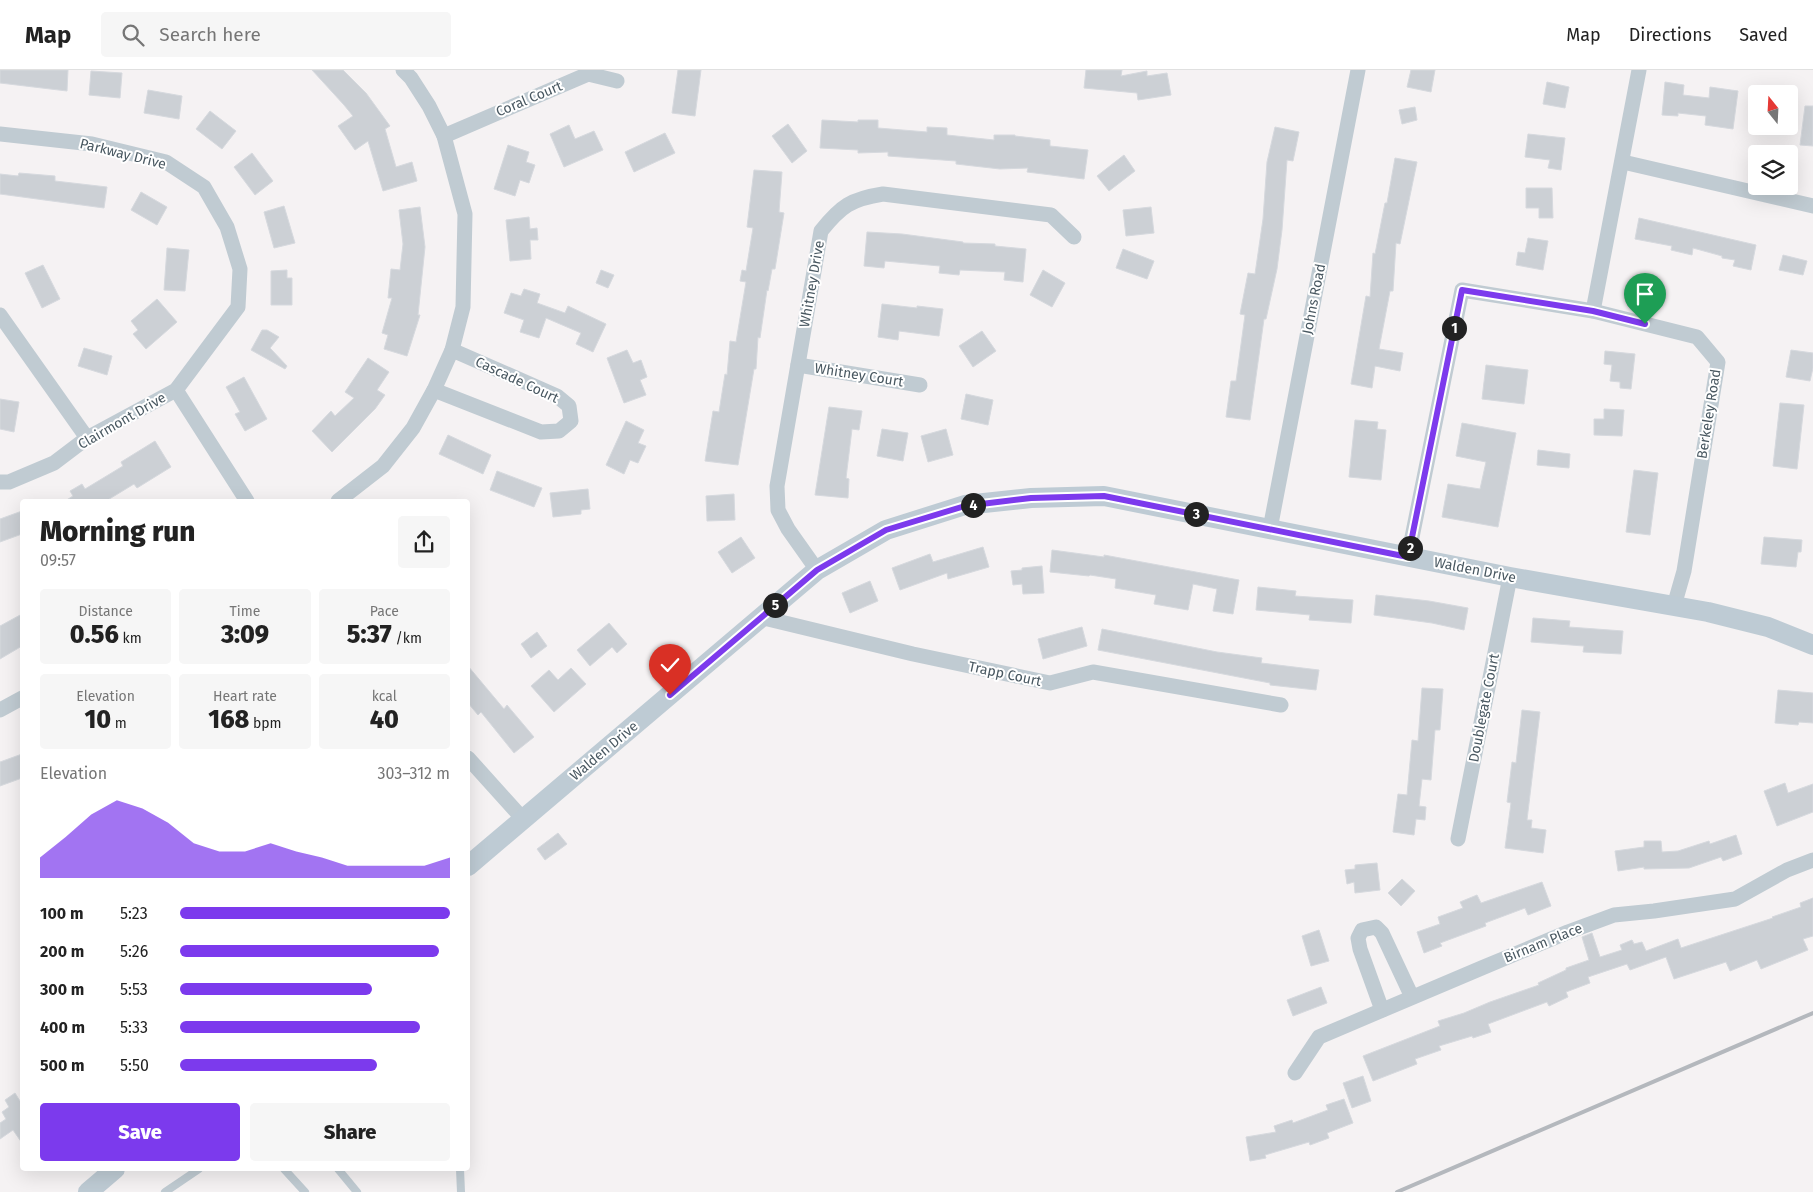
<!DOCTYPE html>
<meta charset="utf-8">
<style>
:root{--surface:#fff;--page:#f6f6f6;--text:#222;--muted:#767676;--line:#e0e0e0;--accent:#7c3aed}
body{margin:0;font-family:"Fira Sans",sans-serif;background:var(--page);color:var(--text);height:100vh;display:flex;flex-direction:column;font-size:19px;white-space:nowrap}
*{box-sizing:border-box;margin:0}
p{font-size:16px;color:var(--muted)}
.icon{flex:none;width:28px;height:28px;fill:none;stroke:currentColor;stroke-width:2;stroke-linecap:round;stroke-linejoin:round}
.map{position:relative;flex:1;overflow:hidden}
.drawer{position:absolute;left:20px;top:429px;width:450px;height:672px;display:flex;flex-direction:column;background:var(--surface);border-radius:5px;box-shadow:0 5px 20px #0002}
.drawer>*{flex:none}
.needle{width:32px;rotate:342deg}
.tools{position:absolute;left:1748px;top:15px;display:grid;gap:10px}
.tools a{display:grid;place-items:center;width:50px;height:50px;border-radius:5px;background:var(--surface);box-shadow:0 5px 20px #0002;font-size:25px}
.pin{position:absolute;display:grid;place-items:center;width:42px;height:42px;color:#fff;margin:-51px -21px;border-radius:50% 50% 50% 0;rotate:-45deg;box-shadow:0 0 5px #0007}
.pin .icon{rotate:45deg}
.km{position:absolute;width:25px;height:25px;margin:-12px;border-radius:50%;background:#222;color:#fff;font-size:14px;line-height:25px;text-align:center}
.round{display:grid;place-items:center;flex:none;width:52px;height:52px;border-radius:5px;background:var(--page)}
.overview{display:flex;align-items:center;justify-content:space-between;height:85px;padding:0 20px}
h1{font-size:28px;font-weight:800;line-height:38px}
.figures{display:grid;grid-template-columns:repeat(3,1fr);gap:8px;height:85px;padding:5px 20px}
.figures div{display:grid;align-content:center;border-radius:5px;background:var(--page);text-align:center}
.figures b{font-size:25px;font-weight:800}
.figures small{font-size:14px;font-weight:400}
.figures p{font-size:14px}
.chart{height:140px;padding:10px 20px}
.chart p{display:flex;justify-content:space-between}
.chart svg{width:100%;height:90px;margin-top:5px;fill:var(--accent);opacity:.7}
.button{display:flex;gap:10px;margin-top:auto;padding:10px 20px}
.button a{flex:1;height:58px;border-radius:5px;background:var(--accent);color:#fff;font-size:20px;font-weight:800;line-height:58px;text-align:center}
.button a+a{background:var(--page);color:var(--text)}
ul{padding:0 20px;list-style:none;font-size:16px}
li{display:grid;grid-template-columns:80px 60px 1fr;align-items:center;height:38px}
li i{height:12px;border-radius:6px;background:var(--accent)}
header{display:flex;align-items:center;gap:30px;box-sizing:border-box;height:70px;padding:0 25px;background:var(--surface);border-bottom:1px solid var(--line)}
header strong{font-size:24px}
nav{display:flex;gap:28px;margin-inline-start:auto;font-size:18px}
.search{width:350px;height:45px;background:var(--page);display:flex;align-items:center;gap:12px;box-sizing:border-box;padding:0 18px;border-radius:5px;color:var(--muted);font-size:19px}
.map>svg:first-child{display:block}
.building{fill:#ccd0d5;stroke:#d6d9de}
.lines{fill:none;stroke-linecap:round;stroke-linejoin:round}
.lane{stroke:#c0cbd2;stroke-width:8}
.street{stroke:#c0cbd2;stroke-width:15}
.secondary{stroke:#becbd4;stroke-width:20}
.rail{stroke:#b4b8bd;stroke-width:4}
.route-casing{stroke:#fff;stroke-width:10}
.route{stroke:#7c3aed;stroke-width:6}
.labels{text-anchor:middle;dominant-baseline:central;stroke-width:4;stroke-linejoin:round;paint-order:stroke}
.street-label{font-size:14px;fill:#495861;stroke:#fff}
</style>
<header>
<strong>Map</strong>
<div class="search"><svg class="icon" aria-label="search" viewBox="0 0 24 24"><circle cx="10" cy="10" r="6"/><path d="M15 15l6 6"/></svg>Search here</div>
<nav><a>Map</a><a>Directions</a><a>Saved</a></nav>
</header>
<div class="map">
<svg width="1813" height="1122" viewBox="0 0 1813 1122">
<rect width="100%" height="100%" fill="#f5f2f3"/>
<!-- building -->
<g class="building">
<path d="M 0,0 L 68,0 L 67,21 L 0,13 Z"/>
<path d="M 312,0 L 343,0 L 366,23 L 390,56 L 385,59 L 396,97 L 412,92 L 417,111 L 383,121 L 368,71 L 355,80 L 338,56 L 353,46 L 344,35 Z"/>
<path d="M 678,0 L 701,0 L 695,46 L 672,43 Z"/>
<path d="M 1086,0 L 1122,0 L 1121,6 L 1147,1 L 1147,6 L 1167,3 L 1171,25 L 1138,30 L 1137,23 L 1084,18 Z"/>
<path d="M 1411,0 L 1435,0 L 1431,22 L 1407,17 Z"/>
<path d="M 91,1 L 122,3 L 120,28 L 89,25 Z"/>
<path d="M 1547,12 L 1569,17 L 1565,38 L 1543,34 Z"/>
<path d="M 1665,12 L 1684,15 L 1683,25 L 1709,28 L 1710,17 L 1738,21 L 1733,59 L 1705,55 L 1706,46 L 1678,43 L 1678,46 L 1662,45 Z"/>
<path d="M 148,20 L 182,26 L 179,49 L 144,43 Z"/>
<path d="M 1805,36 L 1813,36 L 1813,76 L 1800,75 Z"/>
<path d="M 1415,37 L 1417,50 L 1402,54 L 1399,40 Z"/>
<path d="M 210,41 L 236,61 L 222,79 L 196,59 Z"/>
<path d="M 822,50 L 858,52 L 858,50 L 878,50 L 878,58 L 927,62 L 927,57 L 947,58 L 947,65 L 994,70 L 994,65 L 1015,65 L 1015,66 L 1050,70 L 1050,76 L 1088,80 L 1084,109 L 1027,102 L 1028,98 L 1000,99 L 956,94 L 956,91 L 888,86 L 888,82 L 858,83 L 858,80 L 820,78 Z"/>
<path d="M 788,54 L 807,81 L 792,93 L 772,66 Z"/>
<path d="M 569,55 L 575,69 L 594,61 L 603,80 L 564,97 L 550,64 Z"/>
<path d="M 1275,57 L 1299,62 L 1293,91 L 1287,90 L 1282,160 L 1277,199 L 1266,249 L 1264,249 L 1250,350 L 1226,347 L 1231,311 L 1236,311 L 1245,245 L 1240,244 L 1248,203 L 1255,204 L 1263,149 L 1267,92 Z"/>
<path d="M 665,63 L 675,83 L 634,102 L 625,82 Z"/>
<path d="M 1528,64 L 1565,68 L 1561,100 L 1548,98 L 1550,90 L 1525,87 Z"/>
<path d="M 508,75 L 529,82 L 526,92 L 535,95 L 529,113 L 520,110 L 515,126 L 494,119 Z"/>
<path d="M 252,83 L 273,111 L 255,125 L 234,97 Z"/>
<path d="M 1124,85 L 1135,101 L 1109,121 L 1097,106 Z"/>
<path d="M 1395,88 L 1417,92 L 1400,174 L 1396,173 L 1393,221 L 1390,221 L 1379,279 L 1403,283 L 1400,301 L 1375,296 L 1372,318 L 1351,314 L 1366,226 L 1370,227 L 1373,183 L 1375,184 L 1385,133 L 1387,133 Z"/>
<path d="M 754,100 L 782,102 L 779,142 L 784,143 L 775,199 L 772,199 L 768,221 L 767,220 L 760,268 L 758,267 L 756,299 L 754,299 L 738,395 L 705,391 L 713,341 L 719,342 L 725,304 L 727,305 L 730,271 L 736,272 L 746,212 L 740,211 L 742,200 L 746,201 L 753,158 L 747,157 Z"/>
<path d="M 19,103 L 55,106 L 55,111 L 107,117 L 104,138 L 0,124 L 0,104 L 18,106 Z"/>
<path d="M 1526,118 L 1552,118 L 1553,148 L 1539,148 L 1539,138 L 1526,138 Z"/>
<path d="M 141,122 L 167,137 L 157,155 L 131,140 Z"/>
<path d="M 284,136 L 295,173 L 274,178 L 264,142 Z"/>
<path d="M 420,137 L 425,177 L 418,245 L 420,245 L 407,286 L 384,279 L 388,265 L 382,263 L 392,228 L 388,228 L 391,199 L 400,200 L 403,174 L 399,140 Z"/>
<path d="M 1151,137 L 1154,163 L 1126,166 L 1123,140 Z"/>
<path d="M 529,147 L 530,159 L 537,158 L 538,170 L 530,170 L 531,189 L 510,191 L 506,150 Z"/>
<path d="M 1639,148 L 1756,175 L 1751,200 L 1733,196 L 1735,190 L 1722,188 L 1722,186 L 1693,178 L 1692,185 L 1671,180 L 1672,176 L 1635,169 Z"/>
<path d="M 867,162 L 902,164 L 963,172 L 963,173 L 995,174 L 995,176 L 1026,179 L 1023,212 L 1004,210 L 1005,202 L 960,200 L 959,205 L 939,203 L 940,196 L 885,191 L 884,198 L 864,196 Z"/>
<path d="M 1528,168 L 1548,171 L 1543,200 L 1516,195 L 1518,182 L 1525,183 Z"/>
<path d="M 167,178 L 189,180 L 185,221 L 164,220 Z"/>
<path d="M 1123,179 L 1154,191 L 1147,209 L 1116,198 Z"/>
<path d="M 1783,185 L 1807,191 L 1803,205 L 1779,200 Z"/>
<path d="M 43,195 L 60,229 L 42,238 L 25,203 Z"/>
<path d="M 287,200 L 287,208 L 292,208 L 292,235 L 271,235 L 271,201 Z"/>
<path d="M 601,200 L 614,205 L 608,218 L 596,213 Z"/>
<path d="M 1043,200 L 1065,213 L 1052,237 L 1030,225 Z"/>
<path d="M 524,219 L 540,224 L 537,233 L 565,243 L 568,236 L 606,254 L 593,282 L 576,274 L 581,263 L 546,248 L 539,268 L 520,262 L 524,250 L 504,243 L 511,223 L 521,226 Z"/>
<path d="M 157,229 L 177,252 L 146,279 L 133,264 L 138,260 L 131,251 Z"/>
<path d="M 882,234 L 917,238 L 917,236 L 943,239 L 939,266 L 899,261 L 898,270 L 878,267 Z"/>
<path d="M 262,260 L 267,260 L 279,267 L 270,278 L 287,296 L 285,299 L 251,280 Z"/>
<path d="M 982,261 L 996,281 L 973,297 L 959,276 Z"/>
<path d="M 84,278 L 112,286 L 107,305 L 78,296 Z"/>
<path d="M 627,280 L 633,293 L 641,290 L 647,307 L 640,310 L 646,325 L 624,333 L 607,288 Z"/>
<path d="M 1791,280 L 1813,283 L 1813,298 L 1810,311 L 1786,307 Z"/>
<path d="M 1605,281 L 1635,284 L 1631,319 L 1620,318 L 1620,312 L 1610,311 L 1612,295 L 1604,294 Z"/>
<path d="M 368,288 L 389,302 L 377,320 L 385,325 L 375,339 L 332,382 L 312,361 L 331,341 L 335,346 L 354,328 L 345,322 Z"/>
<path d="M 1486,295 L 1528,300 L 1524,334 L 1482,329 Z"/>
<path d="M 244,307 L 267,349 L 245,361 L 235,344 L 240,342 L 226,317 Z"/>
<path d="M 966,324 L 993,330 L 988,355 L 961,349 Z"/>
<path d="M 0,329 L 19,332 L 14,362 L 0,359 Z"/>
<path d="M 1780,333 L 1804,335 L 1797,399 L 1773,396 Z"/>
<path d="M 829,337 L 862,341 L 859,360 L 852,359 L 846,408 L 849,409 L 848,428 L 815,425 Z"/>
<path d="M 1604,339 L 1624,340 L 1622,366 L 1594,365 L 1594,349 L 1604,349 Z"/>
<path d="M 1355,350 L 1378,352 L 1377,359 L 1386,360 L 1381,410 L 1349,407 Z"/>
<path d="M 626,351 L 644,360 L 638,373 L 646,376 L 638,393 L 630,390 L 624,404 L 606,395 Z"/>
<path d="M 1462,353 L 1516,363 L 1498,457 L 1442,447 L 1448,414 L 1480,419 L 1486,392 L 1456,386 Z"/>
<path d="M 882,359 L 908,363 L 903,391 L 877,386 Z"/>
<path d="M 946,359 L 953,385 L 928,392 L 921,366 Z"/>
<path d="M 448,365 L 491,385 L 483,404 L 439,384 Z"/>
<path d="M 155,371 L 171,397 L 137,418 L 134,414 L 106,431 L 65,431 L 73,426 L 70,421 L 82,414 L 85,419 L 123,396 L 121,392 Z"/>
<path d="M 1538,380 L 1570,384 L 1569,398 L 1537,395 Z"/>
<path d="M 1634,400 L 1658,403 L 1650,465 L 1626,462 Z"/>
<path d="M 497,401 L 542,418 L 534,437 L 490,420 Z"/>
<path d="M 588,419 L 590,439 L 581,440 L 581,444 L 553,447 L 550,423 Z"/>
<path d="M 734,424 L 735,450 L 707,451 L 706,426 Z"/>
<path d="M 22,441 L 22,464 L 0,472 L 0,449 Z"/>
<path d="M 741,467 L 755,488 L 732,503 L 718,482 Z"/>
<path d="M 1764,467 L 1802,470 L 1801,482 L 1798,482 L 1796,497 L 1761,494 Z"/>
<path d="M 983,477 L 989,497 L 948,509 L 947,503 L 900,520 L 892,498 L 930,484 L 933,492 Z"/>
<path d="M 1052,480 L 1104,487 L 1104,485 L 1239,510 L 1233,544 L 1213,541 L 1217,519 L 1193,514 L 1188,540 L 1154,534 L 1156,525 L 1115,518 L 1116,509 L 1090,505 L 1089,506 L 1050,502 Z"/>
<path d="M 1042,496 L 1044,523 L 1023,524 L 1022,514 L 1013,515 L 1011,501 L 1022,500 L 1022,498 Z"/>
<path d="M 870,511 L 878,531 L 850,543 L 842,523 Z"/>
<path d="M 1258,517 L 1296,521 L 1295,526 L 1353,530 L 1351,553 L 1309,550 L 1310,545 L 1256,540 Z"/>
<path d="M 1376,525 L 1429,531 L 1468,538 L 1464,560 L 1432,553 L 1374,545 Z"/>
<path d="M 22,544 L 22,576 L 0,589 L 0,556 Z"/>
<path d="M 1533,548 L 1570,551 L 1569,557 L 1623,561 L 1621,584 L 1583,582 L 1584,576 L 1531,572 Z"/>
<path d="M 609,553 L 627,574 L 617,583 L 612,577 L 590,596 L 577,580 Z"/>
<path d="M 1082,557 L 1087,576 L 1043,589 L 1038,569 Z"/>
<path d="M 1102,559 L 1217,582 L 1262,588 L 1261,593 L 1319,600 L 1316,620 L 1270,615 L 1270,613 L 1098,580 Z"/>
<path d="M 537,562 L 547,576 L 531,588 L 521,574 Z"/>
<path d="M 468,596 L 504,639 L 507,635 L 534,667 L 514,683 L 481,642 L 478,645 L 468,633 Z"/>
<path d="M 571,598 L 586,614 L 554,642 L 531,616 L 549,600 L 558,610 Z"/>
<path d="M 1422,618 L 1443,619 L 1440,660 L 1435,660 L 1431,710 L 1422,709 L 1419,736 L 1426,737 L 1425,750 L 1416,749 L 1414,765 L 1393,762 L 1398,724 L 1407,725 L 1412,670 L 1418,671 Z"/>
<path d="M 1778,620 L 1813,623 L 1813,653 L 1799,652 L 1798,655 L 1775,653 Z"/>
<path d="M 1522,640 L 1540,642 L 1527,750 L 1532,750 L 1531,758 L 1546,760 L 1543,783 L 1505,778 L 1511,733 L 1507,732 L 1512,692 L 1516,693 Z"/>
<path d="M 22,684 L 22,708 L 0,716 L 0,692 Z"/>
<path d="M 1785,713 L 1788,723 L 1813,714 L 1813,742 L 1777,756 L 1764,721 Z"/>
<path d="M 558,763 L 567,774 L 545,790 L 537,779 Z"/>
<path d="M 1736,765 L 1742,784 L 1723,791 L 1721,787 L 1689,798 L 1644,799 L 1644,797 L 1618,801 L 1615,781 L 1644,777 L 1644,771 L 1661,771 L 1662,782 L 1678,781 L 1709,771 L 1710,774 Z"/>
<path d="M 1377,793 L 1380,820 L 1355,823 L 1354,812 L 1347,814 L 1345,800 L 1355,799 L 1355,795 Z"/>
<path d="M 1402,809 L 1415,821 L 1401,836 L 1388,823 Z"/>
<path d="M 1542,812 L 1551,836 L 1528,845 L 1525,838 L 1485,853 L 1486,856 L 1440,873 L 1442,876 L 1424,883 L 1417,862 L 1440,854 L 1438,847 L 1463,838 L 1460,832 L 1477,825 L 1481,833 Z"/>
<path d="M 1813,828 L 1813,866 L 1803,869 L 1808,880 L 1761,899 L 1757,890 L 1730,901 L 1726,892 L 1674,909 L 1666,887 L 1630,900 L 1627,894 L 1588,907 L 1590,913 L 1566,922 L 1568,927 L 1549,936 L 1547,932 L 1488,954 L 1491,962 L 1473,968 L 1472,966 L 1439,976 L 1441,980 L 1415,989 L 1417,994 L 1373,1011 L 1363,986 L 1440,956 L 1438,951 L 1464,943 L 1490,932 L 1539,915 L 1538,913 L 1566,900 L 1566,898 L 1589,890 L 1582,867 L 1592,863 L 1600,887 L 1622,880 L 1620,875 L 1632,870 L 1634,874 L 1642,872 L 1646,881 L 1678,869 L 1681,878 L 1773,848 L 1772,847 L 1801,837 L 1800,833 Z"/>
<path d="M 1319,860 L 1329,891 L 1311,896 L 1302,866 Z"/>
<path d="M 1321,917 L 1327,933 L 1293,946 L 1287,930 Z"/>
<path d="M 1363,1006 L 1371,1031 L 1352,1038 L 1343,1013 Z"/>
<path d="M 15,1023 L 20,1031 L 22,1029 L 22,1073 L 13,1060 L 0,1069 L 0,1053 L 6,1049 L 2,1042 L 9,1037 L 5,1030 Z"/>
<path d="M 1344,1029 L 1353,1053 L 1327,1063 L 1329,1068 L 1310,1075 L 1309,1072 L 1265,1085 L 1266,1088 L 1250,1091 L 1246,1067 L 1276,1062 L 1274,1056 L 1292,1050 L 1293,1053 L 1328,1040 L 1326,1035 Z"/>
</g>
<g class="lines">
<!-- lane -->
<g class="lane">
<path d="M 284,1099 L 305,1122"/>
<path d="M 338,1099 L 357,1122"/>
<path d="M 460,1099 L 461,1122"/>
<path d="M 165,1122 L 199,1099"/>
</g>
<!-- street -->
<g class="street">
<path d="M 0,64 L 92,74 L 166,92 L 204,117 L 227,157 L 240,199 L 238,237 L 176,320 L 87,368 L 54,393 L 9,412 L 0,412"/>
<path d="M 444,66 L 588,4 L 617,11"/>
<path d="M 1623,92 L 1813,136"/>
<path d="M 1593,241 L 1639,0"/>
<path d="M 0,245 L 87,368"/>
<path d="M 798,295 L 920,315"/>
<path d="M 176,320 L 247,431"/>
<path d="M 434,320 L 541,362 L 559,361 L 571,351 L 569,336 L 557,326 L 452,280"/>
<path d="M 338,431 L 383,396 L 413,358 L 434,320 L 452,280 L 463,237 L 465,144 L 444,66 L 429,36 L 411,8 L 403,0"/>
<path d="M 1270,459 L 1358,0"/>
<path d="M 1408,487 L 1462,220 L 1593,241 L 1697,267 L 1718,292 L 1684,501 L 1674,536"/>
<path d="M 817,500 L 788,459 L 778,440 L 777,416 L 821,161 C 841,136 851,129 883,124 L 1051,145 L 1074,167"/>
<path d="M 760,547 L 913,584 L 1050,613 L 1093,602 L 1281,635"/>
<path d="M 0,640 L 22,628"/>
<path d="M 468,688 L 523,749"/>
<path d="M 1458,769 L 1510,507"/>
<path d="M 1382,940 L 1360,879 L 1358,868 L 1362,860 L 1376,857 L 1382,863 L 1412,927"/>
<path d="M 1295,1003 L 1319,967 L 1484,897 L 1568,862 L 1614,845 L 1654,841 L 1735,829 L 1787,800 L 1813,790"/>
</g>
<!-- secondary -->
<g class="secondary">
<path d="M 468,796 L 817,500 L 886,460 L 965,435 L 1031,428 L 1104,426 L 1510,507 L 1708,542 L 1768,557 L 1813,575"/>
<path d="M 88,1122 L 115,1099"/>
</g>
<!-- rail -->
<path class="rail" d="M 1397,1122 L 1813,943"/>
</g>
<g class="lines">
<!-- route casing -->
<g class="route-casing">
<path id="route" d="M 670,625 L 817,500 L 886,460 L 965,436 L 1031,428 L 1104,426 L 1408,487 L 1462,220 L 1593,241 L 1645,254"/>
</g>
<!-- route -->
<use href="#route" class="route"/>
</g>
<g class="labels">
<!-- street labels -->
<g class="street-label">
<text transform="translate(529 29) rotate(-23)">Coral Court</text>
<text transform="translate(123 84) rotate(14)">Parkway Drive</text>
<text transform="translate(812 214) rotate(-80)">Whitney Drive</text>
<text transform="translate(1314 229) rotate(-79)">Johns Road</text>
<text transform="translate(859 305) rotate(9)">Whitney Court</text>
<text transform="translate(517 310) rotate(25)">Cascade Court</text>
<text transform="translate(1709 344) rotate(-81)">Berkeley Road</text>
<text transform="translate(122 351) rotate(-30)">Clairmont Drive</text>
<text transform="translate(1475 500) rotate(11)">Walden Drive</text>
<text transform="translate(1005 604) rotate(12)">Trapp Court</text>
<text transform="translate(1484 638) rotate(-79)">Doublegate Court</text>
<text transform="translate(604 681) rotate(-40)">Walden Drive</text>
<text transform="translate(1543 873) rotate(-22)">Birnam Place</text>
</g>
</g>
</svg>
<div class="tools">
<a><svg class="needle" viewBox="-14 -14 28 28"><path d="M0-13l5 13h-10z" fill="#e53935"/><path d="M0 13l5-13h-10z" fill="#767676"/></svg></a>
<a><svg class="icon" aria-label="layers" viewBox="0 0 24 24"><path d="M12 4l9 5-9 5-9-5zM3 14l9 5 9-5"/></svg></a>
</div>
<div class="pin" style="left:1645px;top:254px;background:#1e9e55"><svg class="icon" aria-label="arrive" viewBox="0 0 24 24"><path d="M6 21V4h12l-3 4 3 4H6"/></svg></div>
<div class="pin" style="left:670px;top:625px;background:#d93025"><svg class="icon" aria-label="check" viewBox="0 0 24 24"><path d="M5 12l5 5 9-10"/></svg></div>
<b class="km" style="left:1454px;top:258px">1</b>
<b class="km" style="left:1410px;top:478px">2</b>
<b class="km" style="left:1196px;top:444px">3</b>
<b class="km" style="left:973px;top:435px">4</b>
<b class="km" style="left:775px;top:535px">5</b>
<section class="drawer">
<div class="overview"><div><h1>Morning run</h1><p>09:57</p></div><a class="round"><svg class="icon" aria-label="share" viewBox="0 0 24 24"><path d="M12 15V3M7 8l5-5 5 5M5 13v7h14v-7"/></svg></a></div>
<div class="figures">
<div><p>Distance</p><b>0.56<small> km</small></b></div>
<div><p>Time</p><b>3:09</b></div>
<div><p>Pace</p><b>5:37<small> /km</small></b></div>
</div>
<div class="figures">
<div><p>Elevation</p><b>10<small> m</small></b></div>
<div><p>Heart rate</p><b>168<small> bpm</small></b></div>
<div><p>kcal</p><b>40</b></div>
</div>
<div class="chart"><p><span>Elevation</span>303–312 m</p>
<svg viewBox="0 0 160 44" preserveAspectRatio="none"><path d="M0 44V34L10 24L20 13L30 6L40 10L50 17L60 27L70 31L80 31L90 27L100 31L110 34L120 38L130 38L140 38L150 38L160 34V44z"/></svg>
</div>
<ul>
<li><b>100 m</b>5:23<i style="width:100%"></i></li>
<li><b>200 m</b>5:26<i style="width:96%"></i></li>
<li><b>300 m</b>5:53<i style="width:71%"></i></li>
<li><b>400 m</b>5:33<i style="width:89%"></i></li>
<li><b>500 m</b>5:50<i style="width:73%"></i></li>
</ul>
<div class="button"><a>Save</a><a>Share</a></div>
</section>
</div>
